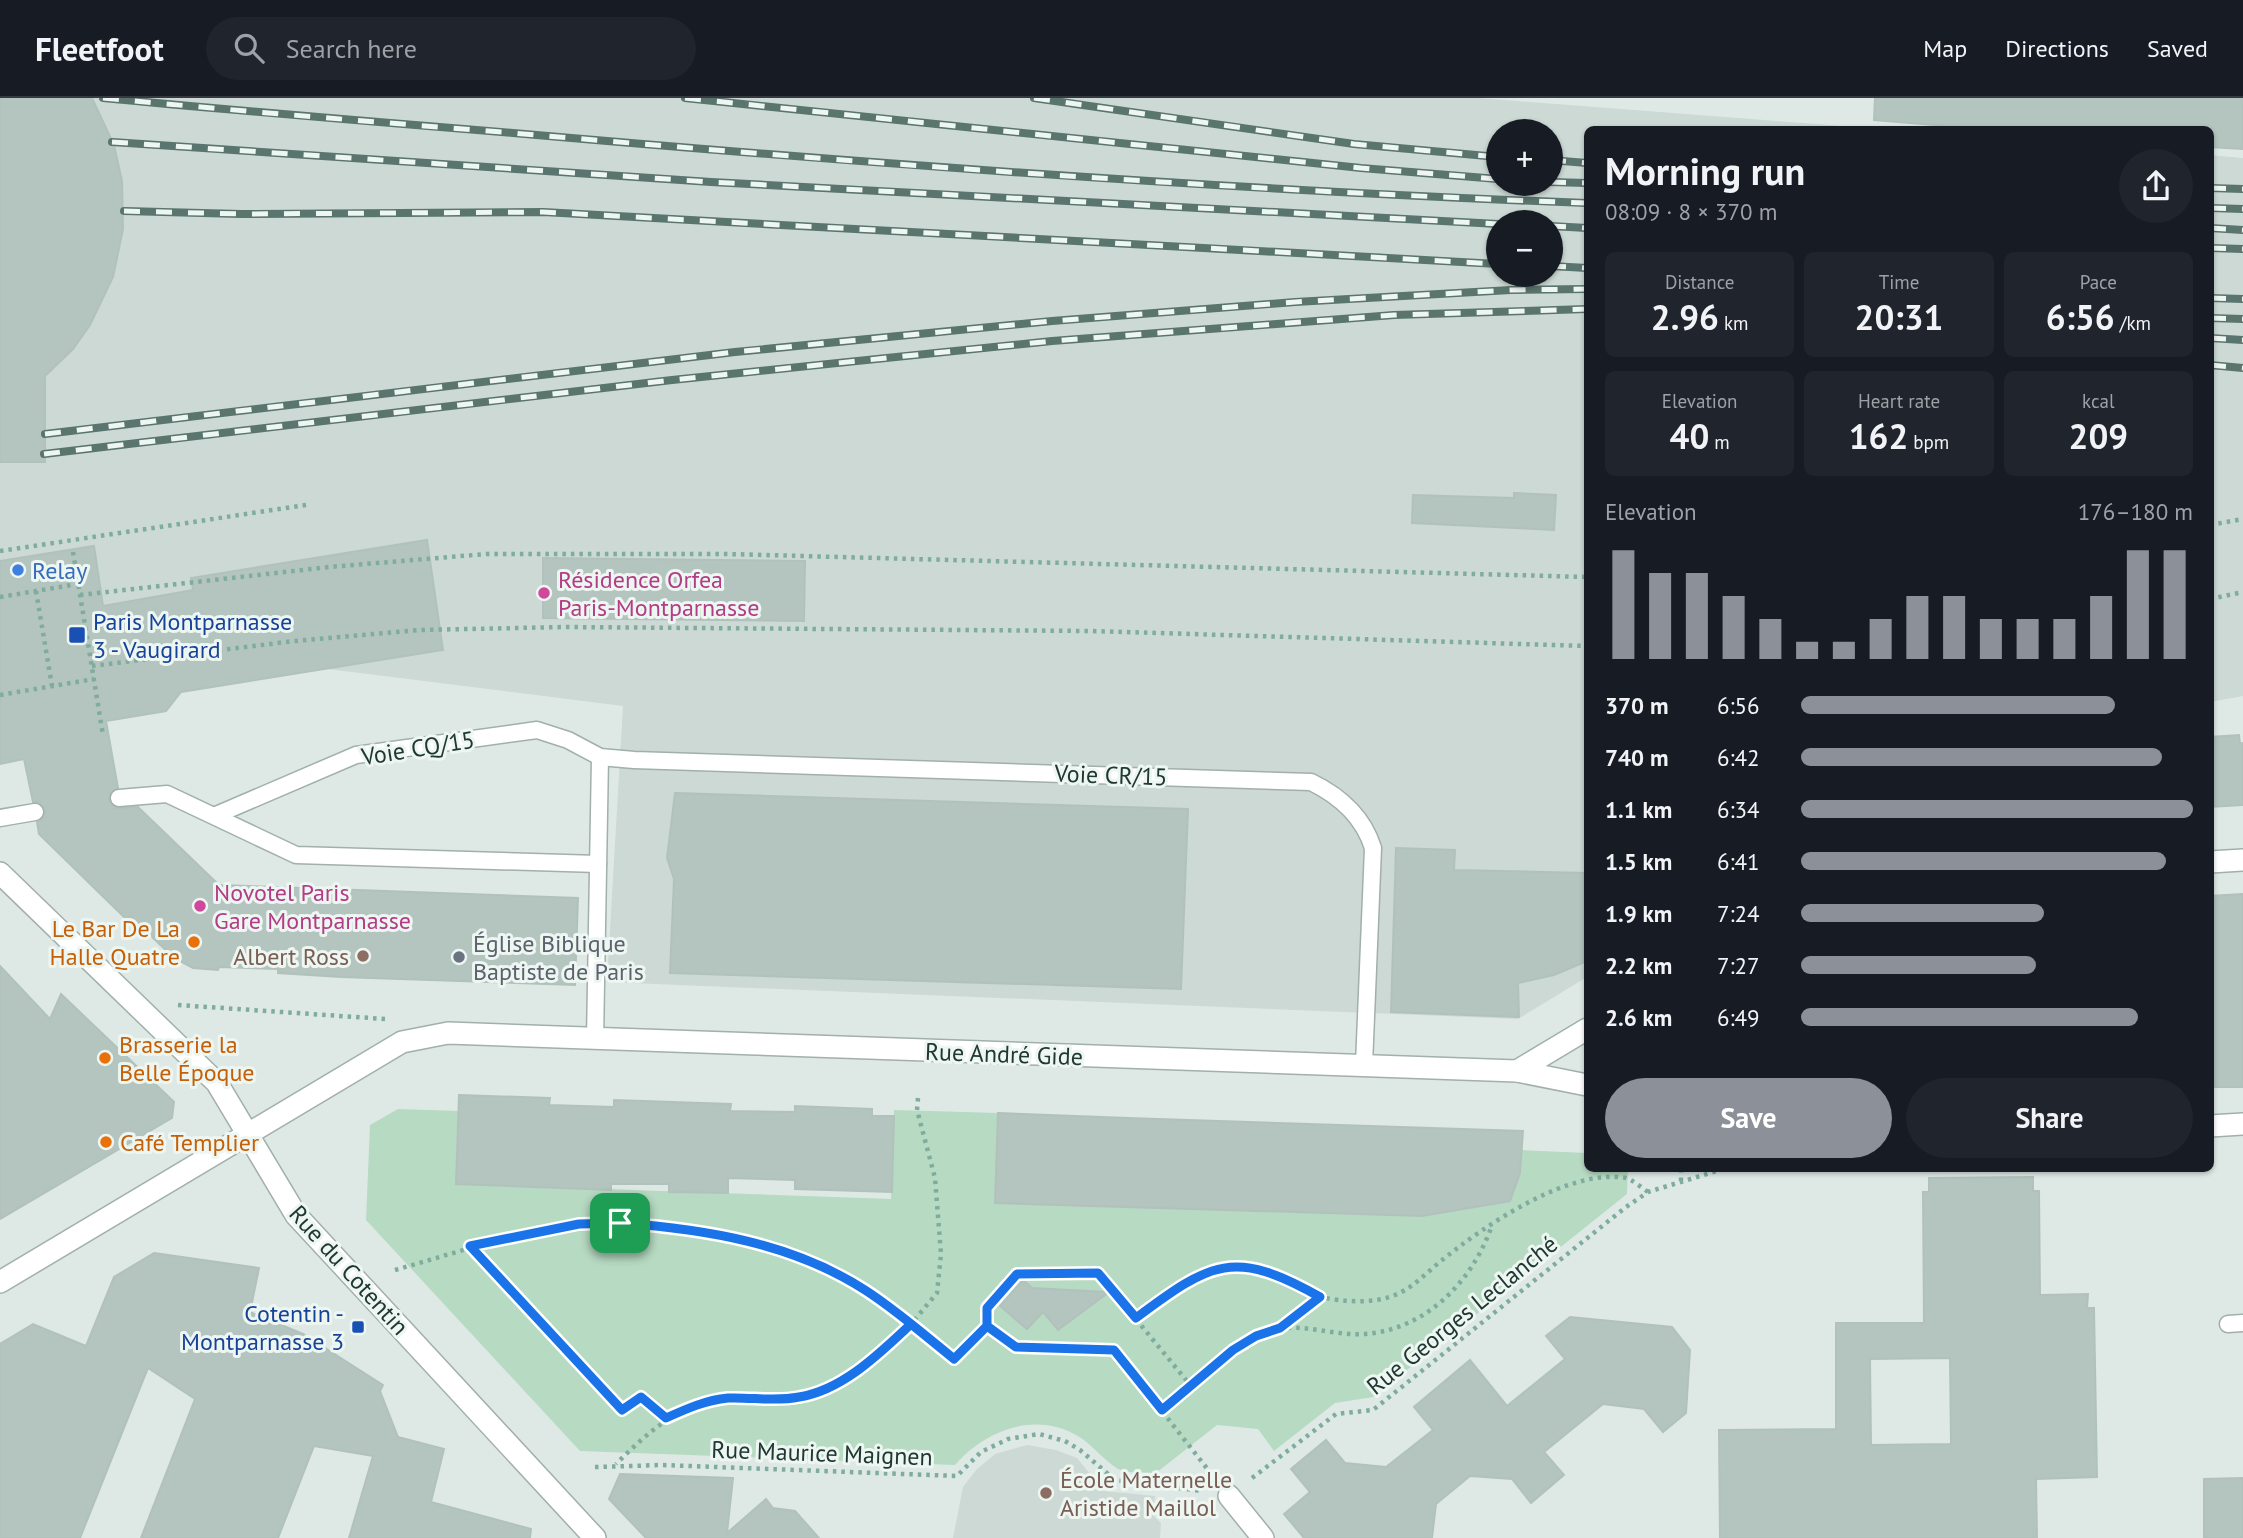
<!DOCTYPE html>
<meta charset="utf-8">
<style>
:root{--surface:#171b24;--page:#20242c;--text:#f1f3f6;--muted:#9ea1a6;--line:#363941;--accent:#8c9099}
body{margin:0;font-family:"PT Sans",sans-serif;background:var(--page);color:var(--text);height:100vh;display:flex;flex-direction:column;font-size:26px;white-space:nowrap}
*{box-sizing:border-box;margin:0}
p{font-size:23px;color:var(--muted)}
.icon{flex:none;width:38px;height:38px;fill:none;stroke:currentColor;stroke-width:2;stroke-linecap:round;stroke-linejoin:round}
.map{position:relative;flex:1;overflow:hidden}
.panel{position:absolute;left:1584px;top:28px;width:630px;height:1046px;display:flex;flex-direction:column;background:var(--surface);border-radius:10px;box-shadow:0 2px 5px #0004}
.panel>*{flex:none}
.buttons{position:absolute;left:1486px;top:21px;display:grid;gap:14px}
.buttons a{display:grid;place-items:center;width:77px;height:77px;border-radius:50%;background:var(--surface);box-shadow:0 2px 5px #0004;font-size:35px}
.pin{position:absolute;display:grid;place-items:center;width:60px;height:60px;color:#fff;margin:-30px;border-radius:14px;box-shadow:0 4px 10px #0006}
.round{display:grid;place-items:center;flex:none;width:74px;height:74px;border-radius:37px;background:var(--page)}
.headline{display:flex;align-items:center;justify-content:space-between;height:119px;padding:0 21px}
h1{font-size:38px;font-weight:700;line-height:52px}
.figures{display:grid;grid-template-columns:repeat(3,1fr);gap:10px;height:119px;padding:7px 21px}
.figures div{display:grid;align-content:center;border-radius:10px;background:var(--page);text-align:center}
.figures b{font-size:35px;font-weight:700}
.figures small{font-size:19px;font-weight:400}
.figures p{font-size:19px}
.chart{height:196px;padding:14px 21px}
.chart p{display:flex;justify-content:space-between}
.chart svg{width:100%;height:126px;margin-top:7px;stroke:var(--accent);stroke-width:6}
.action{display:flex;gap:14px;margin-top:auto;padding:14px 21px}
.action a{flex:1;height:80px;border-radius:42px;background:var(--accent);color:#fff;font-size:28px;font-weight:700;line-height:80px;text-align:center}
.action a+a{background:var(--page);color:var(--text)}
ul{padding:0 21px;list-style:none;font-size:23px}
li{display:grid;grid-template-columns:112px 84px 1fr;align-items:center;height:52px}
li i{height:18px;border-radius:9px;background:var(--accent)}
header{display:flex;align-items:center;gap:42px;box-sizing:border-box;height:98px;padding:0 35px;background:var(--surface);border-bottom:2px solid var(--line)}
header strong{font-size:33px}
nav{display:flex;gap:38px;margin-inline-start:auto;font-size:24px}
.search{width:490px;height:63px;background:var(--page);display:flex;align-items:center;gap:18px;box-sizing:border-box;padding:0 24px;border-radius:38px;color:var(--muted);font-size:26px}
.map>svg:first-child{display:block}
.built{fill:#ccd9d4;fill-rule:evenodd}
.green{fill:#b7dac2}
.building{fill:#b4c4be;stroke:#b1c2bc;stroke-width:2;fill-rule:evenodd}
.lines{fill:none;stroke-linecap:round;stroke-linejoin:round}
.lane-casing{stroke:#a1b0ac;stroke-width:19}
.street-casing{stroke:#a1b0ac;stroke-width:24}
.path{stroke:#7fac9f;stroke-width:4.5;stroke-dasharray:3.5 5;stroke-linecap:butt}
.lane{stroke:#fff;stroke-width:16}
.street{stroke:#fff;stroke-width:21}
.rail-casing{stroke:#5a746e;stroke-width:8}
.rail{stroke:#eef6f2;stroke-width:5;stroke-dasharray:16;stroke-linecap:butt}
.route-casing{stroke:#fff;stroke-width:14}
.route{stroke:#1a73e8;stroke-width:9}
.shop-dot{fill:#3f7fe0;stroke:#eef6f2;stroke-width:2.5}
.hotel-dot{fill:#d1479c;stroke:#eef6f2;stroke-width:2.5}
.transit-dot{fill:#1a4fb4;stroke:#eef6f2;stroke-width:2.5}
.food-dot{fill:#e8710a;stroke:#eef6f2;stroke-width:2.5}
.education-dot{fill:#8d6e63;stroke:#eef6f2;stroke-width:2.5}
.worship-dot{fill:#6b7280;stroke:#eef6f2;stroke-width:2.5}
.labels{text-anchor:middle;dominant-baseline:central;stroke-width:6;stroke-linejoin:round;paint-order:stroke}
.shop-label{font-size:24px;fill:#366cbe;stroke:#eef6f2;text-anchor:start}
.hotel-label{font-size:24px;fill:#b23c85;stroke:#eef6f2;text-anchor:start}
.transit-label{font-size:24px;fill:#164399;stroke:#eef6f2;text-anchor:start}
.street-label{font-size:24px;fill:#203833;stroke:#eef6f2}
.food-label{font-size:24px;fill:#c56008;stroke:#eef6f2;text-anchor:start}
.worship-label{font-size:24px;fill:#5b616d;stroke:#eef6f2;text-anchor:start}
.education-label{font-size:24px;fill:#785e54;stroke:#eef6f2;text-anchor:end}
</style>
<header>
<strong>Fleetfoot</strong>
<div class="search"><svg class="icon" aria-label="search" viewBox="0 0 24 24"><circle cx="10" cy="10" r="6"/><path d="M15 15l6 6"/></svg>Search here</div>
<nav><a>Map</a><a>Directions</a><a>Saved</a></nav>
</header>
<div class="map">
<svg width="2243" height="1440" viewBox="0 0 2243 1440">
<rect width="100%" height="100%" fill="#dee9e5"/>
<!-- built -->
<g class="built">
<path d="M 0,0 L 1479,0 L 1880,31 L 1587,32 L 1587,879 L 1518,921 L 607,884 L 623,608 L 0,530 ZM 1498,33 L 1550,33 L 1550,86 L 1498,86 ZM 1498,124 L 1550,124 L 1550,177 L 1498,177 Z"/>
<path d="M 2210,57 L 2243,60 L 2243,598 L 2210,604 Z"/>
<path d="M 1027,1347 L 1056,1352 L 1077,1360 L 1104,1393 L 1155,1398 L 1152,1416 L 1161,1425 L 1160,1440 L 953,1440 L 963,1389 L 976,1372 L 995,1356 Z"/>
</g>
<!-- green -->
<path class="green" d="M 398,1011 L 458,1013 L 456,1086 L 891,1101 L 894,1012 L 998,1015 L 996,1105 L 1422,1118 L 1462,1111 L 1504,1095 L 1521,1052 L 1587,1055 L 1587,1071 L 1628,1071 L 1627,1096 L 1373,1299 L 1335,1305 L 1274,1353 L 1258,1331 L 1217,1327 L 1156,1375 C 1146,1374 1127,1376 1118,1371 C 1105,1363 1094,1349 1081,1340 C 1038,1312 986,1331 955,1367 L 580,1353 L 366,1122 L 370,1027 Z"/>
<!-- building -->
<g class="building">
<path d="M 0,0 L 92,0 L 114,47 L 122,83 L 123,131 L 113,179 L 90,227 L 73,251 L 45,278 L 45,364 L 0,364 Z"/>
<path d="M 1875,0 L 2243,0 L 2243,51 L 2210,49 L 2210,32 L 1995,32 L 1874,22 Z"/>
<path d="M 1514,395 L 1556,397 L 1554,432 L 1412,425 L 1413,397 L 1514,400 Z"/>
<path d="M 427,442 L 443,552 L 181,594 L 166,613 L 106,623 L 118,690 L 110,695 L 109,702 L 115,710 L 138,709 L 219,787 L 578,800 L 575,887 L 341,879 L 278,875 L 278,871 L 219,869 L 218,872 L 193,870 L 174,860 L 130,818 L 127,822 L 39,736 L 37,724 L 45,718 L 45,712 L 39,704 L 33,704 L 24,661 L 0,666 L 0,463 L 94,448 L 103,508 L 193,492 L 191,480 Z"/>
<path d="M 543,460 L 805,463 L 804,523 L 543,520 Z"/>
<path d="M 2239,637 L 2240,646 L 2243,645 L 2243,707 L 2210,709 L 2210,639 Z"/>
<path d="M 675,695 L 1188,711 L 1181,891 L 670,875 L 674,781 L 667,760 Z"/>
<path d="M 1396,750 L 1455,752 L 1454,772 L 1587,775 L 1587,863 L 1554,877 L 1518,885 L 1519,919 L 1391,914 Z"/>
<path d="M 2243,796 L 2243,989 L 2210,989 L 2210,798 Z"/>
<path d="M 0,868 L 50,921 L 61,896 L 174,1004 L 172,1020 L 0,1121 Z"/>
<path d="M 459,997 L 550,1000 L 549,1007 L 614,1009 L 614,1002 L 731,1006 L 730,1013 L 795,1014 L 795,1008 L 872,1011 L 872,1018 L 894,1018 L 892,1094 L 795,1091 L 795,1082 L 728,1080 L 728,1095 L 669,1094 L 669,1086 L 611,1086 L 611,1092 L 456,1086 Z"/>
<path d="M 998,1015 L 1128,1020 L 1523,1033 L 1520,1075 L 1510,1103 L 1422,1118 L 995,1105 Z"/>
<path d="M 2033,1079 L 2033,1093 L 2039,1093 L 2040,1197 L 2088,1196 L 2087,1210 L 2094,1210 L 2097,1379 L 2036,1381 L 2037,1440 L 1720,1440 L 1719,1332 L 1836,1331 L 1836,1225 L 1924,1225 L 1923,1094 L 1929,1094 L 1929,1080 ZM 1950,1260 L 1951,1346 L 1871,1347 L 1870,1261 Z"/>
<path d="M 154,1155 L 259,1170 L 250,1214 L 303,1236 L 383,1287 L 380,1293 L 398,1339 L 444,1351 L 431,1404 L 531,1431 L 530,1440 L 349,1440 L 373,1358 L 314,1348 L 278,1440 L 141,1440 L 195,1301 L 148,1270 L 80,1440 L 0,1440 L 0,1246 L 33,1226 L 86,1248 L 114,1179 Z"/>
<path d="M 1023,1182 L 1032,1190 L 1109,1194 L 1058,1232 L 1043,1214 L 1027,1231 L 1000,1208 Z"/>
<path d="M 1570,1219 L 1672,1229 L 1690,1252 L 1686,1315 L 1663,1334 L 1644,1311 L 1603,1306 L 1544,1354 L 1564,1377 L 1531,1405 L 1512,1381 L 1470,1378 L 1436,1406 L 1432,1440 L 1304,1440 L 1284,1416 L 1310,1394 L 1291,1371 L 1326,1342 L 1345,1365 L 1386,1369 L 1433,1332 L 1414,1309 L 1470,1262 L 1507,1308 L 1565,1261 L 1546,1238 Z"/>
<path d="M 620,1376 L 733,1380 L 727,1435 L 766,1401 L 773,1410 L 795,1413 L 819,1440 L 646,1440 L 609,1401 Z"/>
<path d="M 2243,1380 L 2243,1440 L 2204,1440 L 2204,1381 Z"/>
</g>
<g class="lines">
<!-- lane casing -->
<g class="lane-casing">
<g id="lane">
<path d="M 119,700 L 167,696 L 296,757 L 598,766"/>
<path d="M 216,717 L 356,657 L 537,632 L 568,642 L 600,659 L 634,662 L 1311,684 C 1340,698 1363,718 1373,750 L 1364,967"/>
<path d="M 0,720 L 35,714"/>
<path d="M 595,942 L 600,659"/>
<path d="M 2228,1226 L 2243,1225"/>
</g>
</g>
<!-- street casing -->
<g class="street-casing">
<g id="street">
<path d="M 2210,764 L 2243,762"/>
<path d="M 0,775 L 217,985 L 296,1117 L 595,1440"/>
<path d="M 1517,973 L 1587,931"/>
<path d="M 2210,1028 L 2243,1026"/>
<path d="M 0,1184 L 402,944 L 448,935 L 1517,973 L 1587,987"/>
<path d="M 1229,1398 L 1263,1440"/>
</g>
</g>
<!-- path -->
<g class="path">
<path d="M 2210,427 L 2243,421"/>
<path d="M 0,453 L 306,407"/>
<path d="M 73,454 L 103,637"/>
<path d="M 36,493 L 52,588"/>
<path d="M 80,497 L 329,469 L 486,456 L 727,456 L 1587,479"/>
<path d="M 0,499 L 78,486"/>
<path d="M 2210,501 L 2243,494"/>
<path d="M 92,568 L 294,543 L 420,532 L 564,529 L 1092,533 L 1587,548"/>
<path d="M 0,597 L 94,581"/>
<path d="M 178,907 L 385,921"/>
<path d="M 918,1000 L 917,1012 L 935,1080 L 941,1156 L 937,1195 L 911,1226 L 954,1261 L 987,1228 L 1016,1249 L 1114,1252 L 1213,1378"/>
<path d="M 1681,1071 L 1681,1083"/>
<path d="M 470,1148 L 622,1312 L 641,1299 L 666,1320"/>
<path d="M 395,1172 C 455,1155 514,1135 576,1126 C 654,1116 761,1138 831,1173 C 860,1188 885,1207 911,1226 C 879,1255 844,1290 800,1299 C 776,1304 753,1299 730,1300 C 682,1303 648,1334 616,1366"/>
<path d="M 1136,1220 C 1163,1200 1193,1174 1227,1168 C 1266,1160 1290,1191 1321,1199 C 1343,1204 1374,1206 1395,1197 C 1414,1189 1425,1176 1441,1163 C 1484,1128 1568,1070 1626,1080 C 1633,1082 1642,1090 1648,1094"/>
<path d="M 987,1228 L 987,1210 L 1017,1176 L 1098,1175 L 1191,1288"/>
<path d="M 1280,1230 L 1320,1199"/>
<path d="M 1162,1312 C 1196,1284 1234,1238 1279,1231 C 1306,1226 1336,1238 1364,1236 C 1425,1232 1471,1185 1491,1130"/>
<path d="M 595,1369 L 662,1367 L 957,1378 L 981,1354 L 1008,1341 L 1039,1336 L 1065,1343 L 1080,1352 L 1115,1382 L 1202,1393"/>
<path d="M 1252,1380 L 1336,1316 L 1373,1312 L 1626,1109 L 1648,1094 L 1723,1071"/>
</g>
<!-- lane -->
<use href="#lane" class="lane"/>
<!-- street -->
<use href="#street" class="street"/>
<!-- rail casing -->
<g class="rail-casing">
<g id="rail">
<path d="M 103,0 C 239,13 376,24 513,35 C 871,66 1228,92 1587,105"/>
<path d="M 685,0 L 1361,70 L 1498,81"/>
<path d="M 1034,0 L 1354,46 L 1498,59"/>
<path d="M 112,44 L 711,84 L 1498,126"/>
<path d="M 1550,62 L 1587,65"/>
<path d="M 1550,84 L 1587,85"/>
<path d="M 2210,90 L 2243,91"/>
<path d="M 2210,110 L 2243,111"/>
<path d="M 124,113 L 241,116 L 543,114 L 1498,166"/>
<path d="M 1550,128 L 1587,130"/>
<path d="M 2210,130 L 2243,132"/>
<path d="M 2210,150 L 2243,151"/>
<path d="M 1550,168 L 1587,170"/>
<path d="M 2210,200 L 2243,201"/>
<path d="M 2210,220 L 2243,221"/>
<path d="M 2210,240 L 2243,242"/>
<path d="M 2210,267 L 2243,270"/>
<path d="M 45,336 L 735,254 L 1052,223 L 1295,204 L 1511,192 L 1587,191"/>
<path d="M 44,356 L 672,282 L 1052,243 L 1394,217 L 1587,211"/>
</g>
</g>
<!-- rail -->
<use href="#rail" class="rail"/>
</g>
<g class="lines">
<!-- route casing -->
<g class="route-casing">
<path id="route" d="M 620,1125 L 579,1126 L 470,1148 L 622,1312 L 641,1299 L 666,1320 C 686,1311 706,1302 728,1300 C 752,1299 775,1304 799,1299 C 843,1292 880,1255 911,1226 L 954,1261 L 987,1228 L 1016,1249 L 1114,1252 L 1162,1312 L 1233,1252 L 1256,1238 L 1280,1230 L 1320,1199 C 1234,1150 1211,1164 1136,1220 L 1098,1175 L 1017,1176 L 987,1210 L 987,1228 L 954,1261 C 925,1237 896,1212 865,1192 C 792,1145 705,1131 620,1125"/>
</g>
<!-- route -->
<use href="#route" class="route"/>
</g>
<!-- markers -->
<circle class="shop-dot" cx="18" cy="472" r="7"/>
<g class="hotel-dot">
<circle cx="544" cy="495" r="7"/>
<circle cx="200" cy="808" r="7"/>
</g>
<g class="transit-dot">
<rect x="68" y="528" width="18" height="18" rx="3.5"/>
<rect x="351" y="1222" width="14" height="14" rx="3.5"/>
</g>
<g class="food-dot">
<circle cx="194" cy="844" r="7"/>
<circle cx="105" cy="960" r="7"/>
<circle cx="106" cy="1044" r="7"/>
</g>
<g class="education-dot">
<circle cx="363" cy="858" r="7"/>
<circle cx="1046" cy="1395" r="7"/>
</g>
<circle class="worship-dot" cx="459" cy="859" r="7"/>
<g class="labels">
<!-- shop labels -->
<g class="shop-label">
<text x="32" y="472">Relay</text>
</g>
<!-- hotel labels -->
<g class="hotel-label">
<text x="558" y="481">Résidence Orfea<tspan x="558" dy="28">Paris-Montparnasse</tspan></text>
<text x="214" y="794">Novotel Paris<tspan x="214" dy="28">Gare Montparnasse</tspan></text>
</g>
<!-- transit labels -->
<g class="transit-label">
<text x="93" y="523">Paris Montparnasse<tspan x="93" dy="28">3 - Vaugirard</tspan></text>
<text x="344" y="1215" text-anchor="end">Cotentin -<tspan x="344" dy="28">Montparnasse 3</tspan></text>
</g>
<!-- street labels -->
<g class="street-label">
<text transform="translate(418 650) rotate(-9)">Voie CQ/15</text>
<text transform="translate(1111 677) rotate(2)">Voie CR/15</text>
<text transform="translate(1004 956) rotate(2)">Rue André Gide</text>
<text transform="translate(349 1172) rotate(48)">Rue du Cotentin</text>
<text transform="translate(1462 1217) rotate(-39)">Rue Georges Leclanché</text>
<text transform="translate(822 1355) rotate(2)">Rue Maurice Maignen</text>
</g>
<!-- food labels -->
<g class="food-label">
<text x="180" y="830" text-anchor="end">Le Bar De La<tspan x="180" dy="28">Halle Quatre</tspan></text>
<text x="119" y="946">Brasserie la<tspan x="119" dy="28">Belle Époque</tspan></text>
<text x="120" y="1044">Café Templier</text>
</g>
<!-- worship labels -->
<g class="worship-label">
<text x="473" y="845">Église Biblique<tspan x="473" dy="28">Baptiste de Paris</tspan></text>
</g>
<!-- education labels -->
<g class="education-label">
<text x="349" y="858">Albert Ross</text>
<text x="1060" y="1381" text-anchor="start">École Maternelle<tspan x="1060" dy="28">Aristide Maillol</tspan></text>
</g>
</g>
</svg>
<div class="buttons">
<a>+</a>
<a>−</a>
</div>
<div class="pin" style="left:620px;top:1125px;background:#1e9e55"><svg class="icon" aria-label="arrive" viewBox="0 0 24 24"><path d="M6 21V4h12l-3 4 3 4H6"/></svg></div>
<section class="panel">
<div class="headline"><div><h1>Morning run</h1><p>08:09 · 8 × 370 m</p></div><a class="round"><svg class="icon" aria-label="share" viewBox="0 0 24 24"><path d="M12 15V3M7 8l5-5 5 5M5 13v7h14v-7"/></svg></a></div>
<div class="figures">
<div><p>Distance</p><b>2.96<small> km</small></b></div>
<div><p>Time</p><b>20:31</b></div>
<div><p>Pace</p><b>6:56<small> /km</small></b></div>
</div>
<div class="figures">
<div><p>Elevation</p><b>40<small> m</small></b></div>
<div><p>Heart rate</p><b>162<small> bpm</small></b></div>
<div><p>kcal</p><b>209</b></div>
</div>
<div class="chart"><p><span>Elevation</span>176–180 m</p>
<svg viewBox="0 0 160 44" preserveAspectRatio="none"><path d="M5 44V6M15 44V14M25 44V14M35 44V22M45 44V30M55 44V38M65 44V38M75 44V30M85 44V22M95 44V22M105 44V30M115 44V30M125 44V30M135 44V22M145 44V6M155 44V6"/></svg>
</div>
<ul>
<li><b>370 m</b>6:56<i style="width:80%"></i></li>
<li><b>740 m</b>6:42<i style="width:92%"></i></li>
<li><b>1.1 km</b>6:34<i style="width:100%"></i></li>
<li><b>1.5 km</b>6:41<i style="width:93%"></i></li>
<li><b>1.9 km</b>7:24<i style="width:62%"></i></li>
<li><b>2.2 km</b>7:27<i style="width:60%"></i></li>
<li><b>2.6 km</b>6:49<i style="width:86%"></i></li>
</ul>
<div class="action"><a>Save</a><a>Share</a></div>
</section>
</div>
